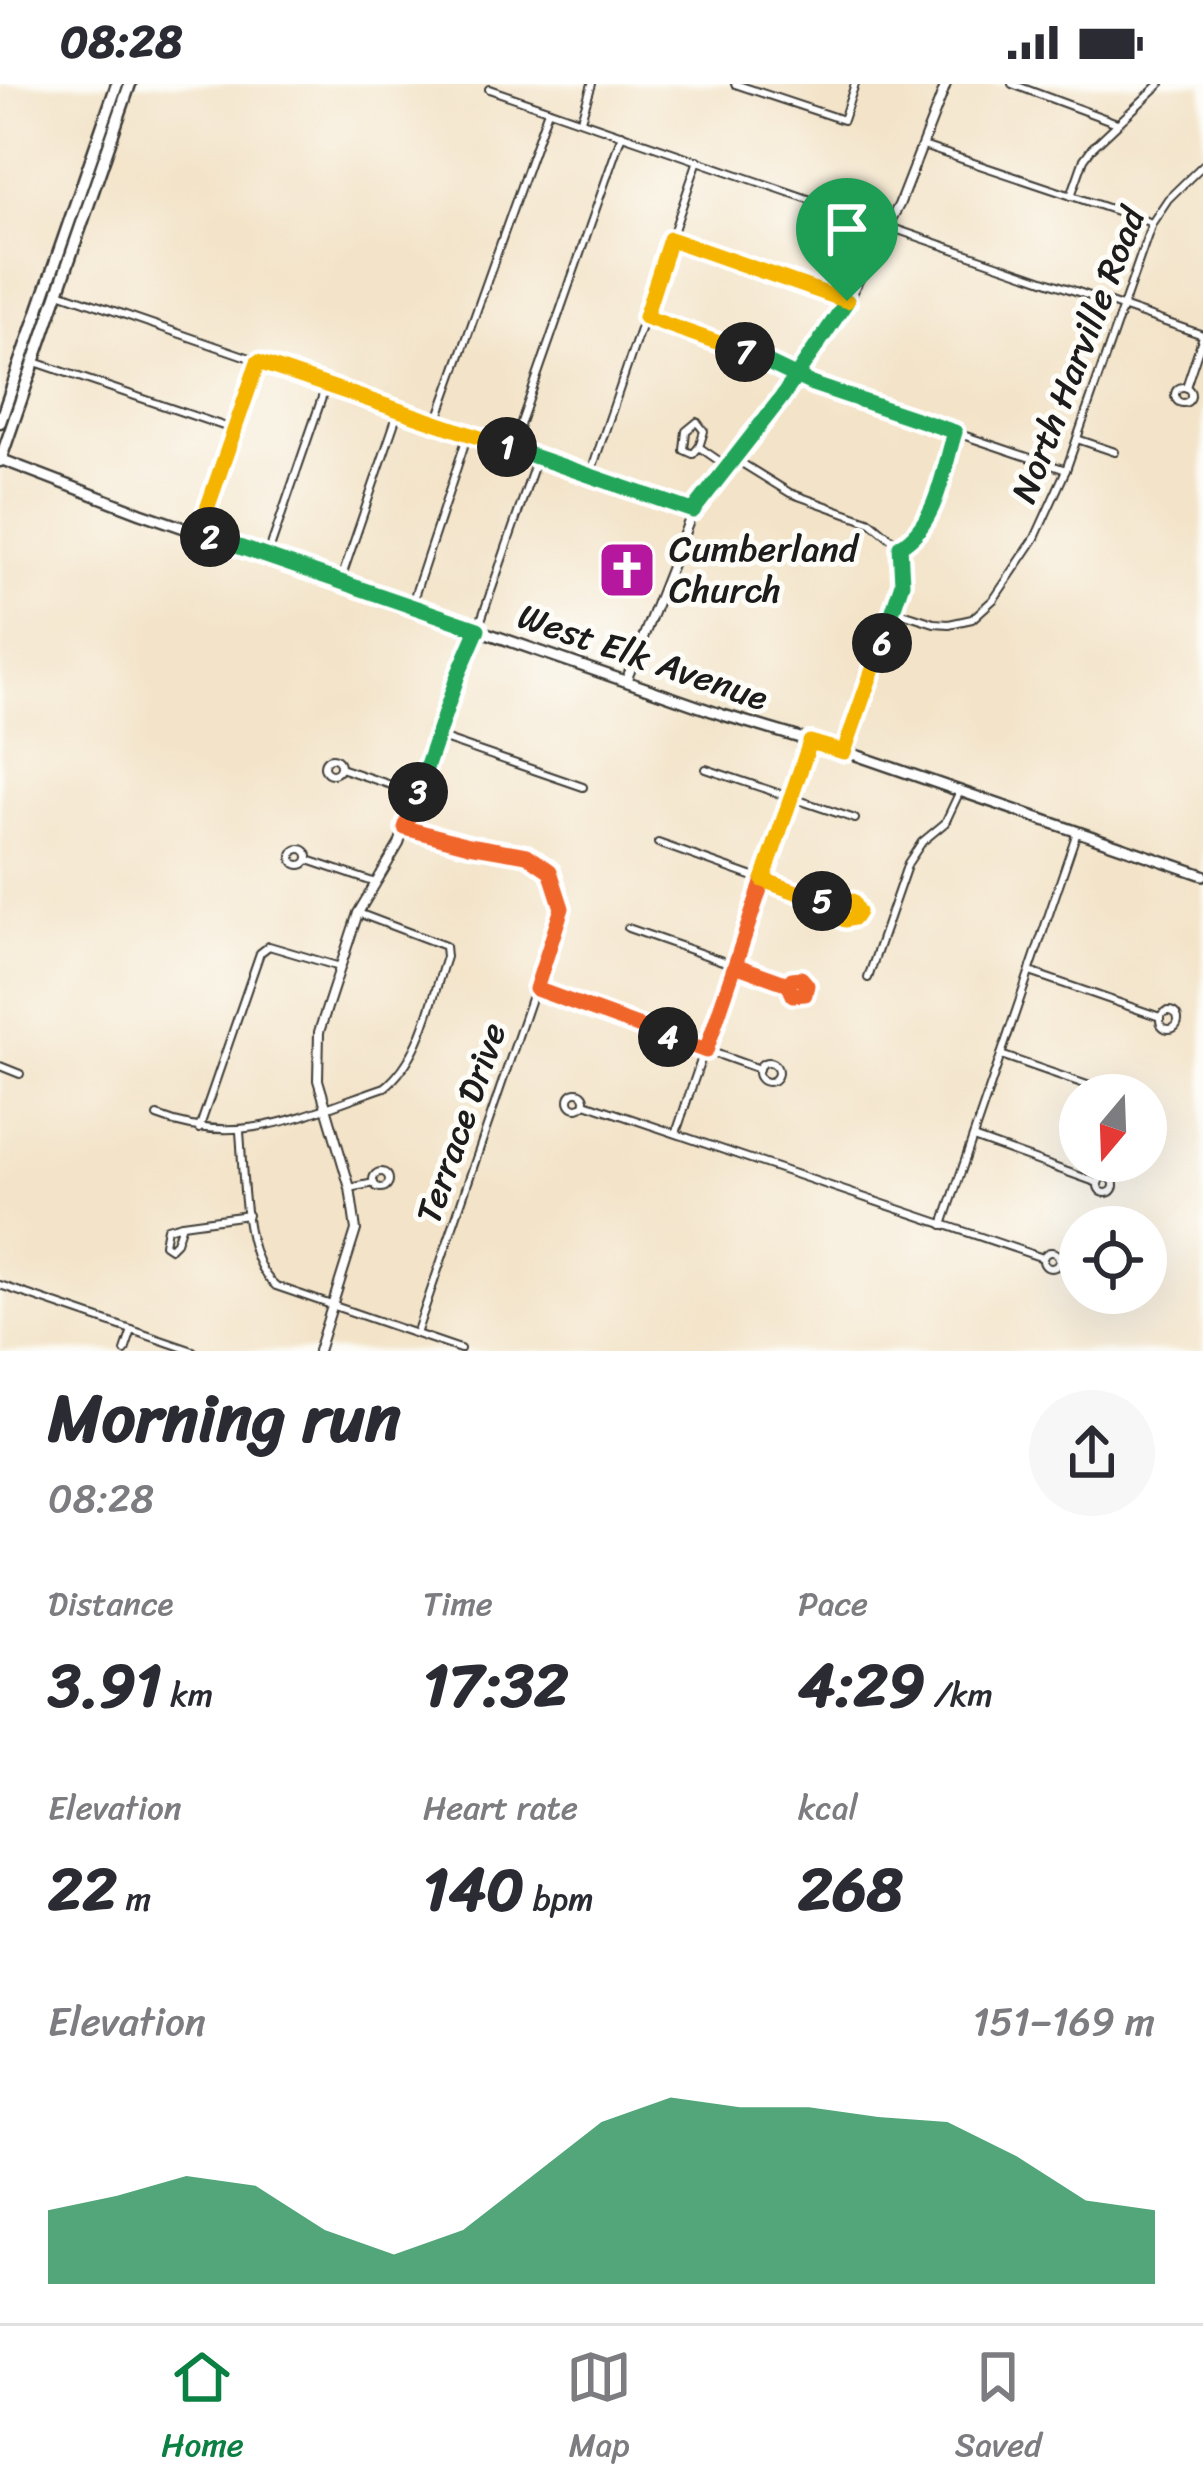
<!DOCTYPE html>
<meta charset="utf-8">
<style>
:root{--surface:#fff;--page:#f7f7f7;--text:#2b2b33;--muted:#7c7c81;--line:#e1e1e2;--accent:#0b8043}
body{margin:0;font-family:Sriracha,sans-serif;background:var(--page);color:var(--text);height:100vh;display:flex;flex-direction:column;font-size:45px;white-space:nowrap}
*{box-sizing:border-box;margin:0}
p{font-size:39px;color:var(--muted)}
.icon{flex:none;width:66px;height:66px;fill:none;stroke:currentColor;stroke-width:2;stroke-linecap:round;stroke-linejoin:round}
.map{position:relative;height:1267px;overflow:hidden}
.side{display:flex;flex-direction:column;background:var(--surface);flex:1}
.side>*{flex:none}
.needle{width:78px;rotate:199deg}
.buttons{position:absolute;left:1059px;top:990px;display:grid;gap:24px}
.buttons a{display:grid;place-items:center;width:108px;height:108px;border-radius:50%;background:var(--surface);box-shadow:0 12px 48px #0002;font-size:60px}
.pin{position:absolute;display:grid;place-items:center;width:102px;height:102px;color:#fff;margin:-123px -51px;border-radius:50% 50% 50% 0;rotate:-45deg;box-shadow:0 0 12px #0007}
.pin .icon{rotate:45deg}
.km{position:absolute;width:60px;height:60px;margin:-30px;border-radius:50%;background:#222;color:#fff;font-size:33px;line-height:60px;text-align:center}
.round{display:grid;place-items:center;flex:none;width:126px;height:126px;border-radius:63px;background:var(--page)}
.summary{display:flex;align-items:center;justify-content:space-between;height:204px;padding:0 48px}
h1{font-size:66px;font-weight:700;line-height:90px}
.stats{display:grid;grid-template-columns:repeat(3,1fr);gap:18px;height:204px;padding:12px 48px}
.stats div{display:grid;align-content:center}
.stats b{font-size:60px;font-weight:700}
.stats small{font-size:33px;font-weight:400}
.stats p{font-size:33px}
.chart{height:336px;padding:24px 48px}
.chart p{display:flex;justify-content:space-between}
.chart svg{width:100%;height:216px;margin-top:12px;fill:var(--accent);opacity:.7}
.status{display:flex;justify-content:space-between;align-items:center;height:84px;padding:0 60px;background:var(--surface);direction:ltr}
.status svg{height:33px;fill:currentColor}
.menu{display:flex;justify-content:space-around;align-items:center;height:168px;border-top:3px solid var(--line);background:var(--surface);font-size:33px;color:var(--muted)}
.menu a{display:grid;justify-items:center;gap:6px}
.menu .on{color:var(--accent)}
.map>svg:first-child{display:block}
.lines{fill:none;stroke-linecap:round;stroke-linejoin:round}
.minor-casing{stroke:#3c3a36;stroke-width:10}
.tertiary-casing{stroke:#3c3a36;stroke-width:12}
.secondary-casing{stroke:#3c3a36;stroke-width:14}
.primary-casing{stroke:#3c3a36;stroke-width:15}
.minor{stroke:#fff;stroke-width:6}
.tertiary{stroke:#fff;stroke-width:8}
.secondary{stroke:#fff;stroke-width:9}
.primary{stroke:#fff;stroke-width:10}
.split-1-casing{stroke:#fff;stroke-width:24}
.split-2-casing{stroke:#fff;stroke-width:24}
.split-3-casing{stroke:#fff;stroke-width:24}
.split-4-casing{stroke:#fff;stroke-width:24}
.split-5-casing{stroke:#fff;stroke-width:24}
.split-6-casing{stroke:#fff;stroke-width:24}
.split-7-casing{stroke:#fff;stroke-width:24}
.split-8-casing{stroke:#fff;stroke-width:24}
.split-1{stroke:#22a559;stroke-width:15}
.split-2{stroke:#f5b400;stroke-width:15}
.split-3{stroke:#22a559;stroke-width:15}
.split-4{stroke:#f0652b;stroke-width:15}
.split-5{stroke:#f0652b;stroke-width:15}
.split-6{stroke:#f5b400;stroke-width:15}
.split-7{stroke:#22a559;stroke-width:15}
.split-8{stroke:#f5b400;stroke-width:15}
.labels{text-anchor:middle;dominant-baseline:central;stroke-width:10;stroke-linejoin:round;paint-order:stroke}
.street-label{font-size:36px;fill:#1c1c1c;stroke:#fdfcf7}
.poi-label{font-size:36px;fill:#1c1c1c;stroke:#fdfcf7;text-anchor:start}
</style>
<div class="status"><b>08:28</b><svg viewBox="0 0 49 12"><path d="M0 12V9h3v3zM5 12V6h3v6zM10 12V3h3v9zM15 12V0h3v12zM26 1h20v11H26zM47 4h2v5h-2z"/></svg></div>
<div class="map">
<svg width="1203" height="1267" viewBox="0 0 1203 1267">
<rect width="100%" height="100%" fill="#fdfcf7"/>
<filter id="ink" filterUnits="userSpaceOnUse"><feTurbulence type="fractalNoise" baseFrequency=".00833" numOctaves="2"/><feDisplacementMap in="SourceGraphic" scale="24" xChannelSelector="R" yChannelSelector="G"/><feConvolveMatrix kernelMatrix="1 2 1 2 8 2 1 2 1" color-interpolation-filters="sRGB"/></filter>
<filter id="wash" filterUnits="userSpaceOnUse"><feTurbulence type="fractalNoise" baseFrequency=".004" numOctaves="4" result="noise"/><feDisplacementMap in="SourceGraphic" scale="48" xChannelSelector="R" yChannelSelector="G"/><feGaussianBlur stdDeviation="2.7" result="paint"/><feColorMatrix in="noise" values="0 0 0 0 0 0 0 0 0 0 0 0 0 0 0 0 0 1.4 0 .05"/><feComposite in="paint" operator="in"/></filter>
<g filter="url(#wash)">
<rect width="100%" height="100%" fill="#f3e3c8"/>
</g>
<g filter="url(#ink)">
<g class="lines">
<!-- minor casing -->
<g class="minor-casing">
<g id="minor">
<path d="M 735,0 L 843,36 L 855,0"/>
<path d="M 1012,0 L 1117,39"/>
<path d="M 489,5 L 1203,251"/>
<path d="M 581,35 L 592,0"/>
<path d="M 923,62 L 1152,139"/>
<path d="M 1071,112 L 1084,75 L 1092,64 L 1160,0"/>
<path d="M 670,155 L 847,217"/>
<path d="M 59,208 L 693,427"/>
<path d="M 645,234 L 762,274 L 812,300 L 1066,386"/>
<path d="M 35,278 L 235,346"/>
<circle cx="1183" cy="311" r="8"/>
<path d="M 1186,303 L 1203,252"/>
<path d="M 437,338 L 548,26"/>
<path d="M 1077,355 L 1115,368"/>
<path d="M 699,363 L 693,370 L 684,366 L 686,347 L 697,338 L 704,347 L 699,363 L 728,383"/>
<path d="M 512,364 L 622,50"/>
<path d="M 735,375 L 790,409 L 871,438 L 900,462 L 903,499 L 844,667"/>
<path d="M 590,391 L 698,76"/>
<path d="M 199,448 L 258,278"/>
<path d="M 901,461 C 937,439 943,386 955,348"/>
<path d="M 267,473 L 326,302"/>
<path d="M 340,498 L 399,326"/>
<path d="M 411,522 L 468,350"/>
<path d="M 893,526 L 934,539 L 949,540 L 972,535 L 994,515 L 1035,454 L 1066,386 L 1152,139 L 1168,115 L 1203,81"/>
<path d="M 478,545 L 537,374"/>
<path d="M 438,653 L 583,703"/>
<circle cx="332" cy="682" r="8"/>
<path d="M 340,684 L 418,710"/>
<path d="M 706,685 L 855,735"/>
<path d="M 405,744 C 426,750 448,758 470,762 C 516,770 556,765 562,824 L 416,1250"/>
<path d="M 658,759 L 838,823"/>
<circle cx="300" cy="773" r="8"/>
<path d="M 308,776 L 373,798"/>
<circle cx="848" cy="827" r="10"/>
<path d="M 628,844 L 788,900"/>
<path d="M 1030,888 L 1160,933"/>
<circle cx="798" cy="903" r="10"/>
<path d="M 868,894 L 908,779 L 922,758 L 945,739 L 960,707"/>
<path d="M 536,905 L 759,985"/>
<circle cx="1169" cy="936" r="9"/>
<path d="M 1001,971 L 1116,1011"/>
<circle cx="768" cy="988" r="10"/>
<path d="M 0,982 L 20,990"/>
<circle cx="577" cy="1016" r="8"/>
<path d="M 1146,1013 L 1146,1026"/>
<path d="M 585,1019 L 1043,1174"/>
<path d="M 157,1032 C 240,1065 305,1030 385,1003 C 422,973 431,917 446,873 L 445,862 L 358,829"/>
<path d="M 199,1045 L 260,869 L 269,862 L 340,883"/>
<path d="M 240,1048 C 244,1090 241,1175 276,1202 L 460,1265"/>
<path d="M 676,1049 L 810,658"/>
<path d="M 973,1054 L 1098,1099"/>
<circle cx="381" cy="1096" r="8"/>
<circle cx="1106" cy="1101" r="8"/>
<path d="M 350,1104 L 374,1099"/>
<path d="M 182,1140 L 248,1131"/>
<path d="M 182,1140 L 176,1158 L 170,1164 L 164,1160 L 167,1144 Z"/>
<path d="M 943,1141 L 1077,748"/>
<circle cx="1051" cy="1176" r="8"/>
<path d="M 0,1201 L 193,1267"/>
<path d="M 125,1267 L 132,1246"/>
</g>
</g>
<!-- tertiary casing -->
<g class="tertiary-casing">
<g id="tertiary">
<path d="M 626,597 L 693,427 L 782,312 L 847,217 L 899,121 L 946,0"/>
<path d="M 318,1267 L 356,1146 L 350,1104 L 318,996 L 319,948 L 358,829 L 399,760 L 458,591 L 478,545"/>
</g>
</g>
<!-- secondary casing -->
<g class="secondary-casing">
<path id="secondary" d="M 0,375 L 141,429 L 723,631 L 844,667 L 1203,791"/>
</g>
<!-- primary casing -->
<g class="primary-casing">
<g id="primary">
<path d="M 0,338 L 117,0"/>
<path d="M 0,377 L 130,0"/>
</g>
</g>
<!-- minor -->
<use href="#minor" class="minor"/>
<!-- tertiary -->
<use href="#tertiary" class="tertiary"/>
<!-- secondary -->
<use href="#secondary" class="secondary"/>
<!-- primary -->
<use href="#primary" class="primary"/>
</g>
</g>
<g class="lines" filter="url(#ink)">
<!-- split-1 casing -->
<g class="split-1-casing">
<path id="split-1" d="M 507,363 L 693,427 L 782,313 L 847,217"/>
</g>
<!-- split-2 casing -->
<g class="split-2-casing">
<path id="split-2" d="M 210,453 L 199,448 L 258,278 L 507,363"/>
</g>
<!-- split-3 casing -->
<g class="split-3-casing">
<path id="split-3" d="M 210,453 L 478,545 L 458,591 L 418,708"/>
</g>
<!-- split-4 casing -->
<g class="split-4-casing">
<path id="split-4" d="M 418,708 L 405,744 L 469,761 L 527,771 L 550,787 L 562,824 L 536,905 L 668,953"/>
</g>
<!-- split-5 casing -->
<g class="split-5-casing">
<path id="split-5" d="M 668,953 L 706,967 L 735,881 L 788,900 L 792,895 L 801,894 L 807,901 L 805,910 L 793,911 L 788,900 L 735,881 L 763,796 L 822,817"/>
</g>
<!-- split-6 casing -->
<g class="split-6-casing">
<path id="split-6" d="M 822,817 L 838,823 L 839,833 L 845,836 L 854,834 L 858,828 L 852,817 L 845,817 L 838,823 L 763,796 L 810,658 L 844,668 L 882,559"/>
</g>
<!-- split-7 casing -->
<g class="split-7-casing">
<path id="split-7" d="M 745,268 L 812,300 L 955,348 C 943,386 937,441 900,462 L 902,499 L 882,559"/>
</g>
<!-- split-8 casing -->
<g class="split-8-casing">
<path id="split-8" d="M 745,268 L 645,233 L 670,155 L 847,217"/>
</g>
<!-- split-1 -->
<use href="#split-1" class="split-1"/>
<!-- split-2 -->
<use href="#split-2" class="split-2"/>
<!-- split-3 -->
<use href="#split-3" class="split-3"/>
<!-- split-4 -->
<use href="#split-4" class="split-4"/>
<!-- split-5 -->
<use href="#split-5" class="split-5"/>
<!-- split-6 -->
<use href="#split-6" class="split-6"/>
<!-- split-7 -->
<use href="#split-7" class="split-7"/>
<!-- split-8 -->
<use href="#split-8" class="split-8"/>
</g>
<!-- icons -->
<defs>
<g id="church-square" transform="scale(3)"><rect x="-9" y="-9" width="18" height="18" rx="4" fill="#b5179e" stroke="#fdfcf7"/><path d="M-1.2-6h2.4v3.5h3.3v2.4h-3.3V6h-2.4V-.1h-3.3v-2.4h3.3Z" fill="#fff"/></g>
</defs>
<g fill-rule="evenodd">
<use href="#church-square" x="627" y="486"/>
</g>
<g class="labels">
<!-- street labels -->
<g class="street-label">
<text transform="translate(1078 271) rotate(-69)">North Harville Road</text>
<text transform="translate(643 573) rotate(19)">West Elk Avenue</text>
<text transform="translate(461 1039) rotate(-71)">Terrace Drive</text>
</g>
<!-- poi labels -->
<g class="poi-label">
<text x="669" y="465">Cumberland<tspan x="669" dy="41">Church</tspan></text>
</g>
</g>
</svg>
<div class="buttons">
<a><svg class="needle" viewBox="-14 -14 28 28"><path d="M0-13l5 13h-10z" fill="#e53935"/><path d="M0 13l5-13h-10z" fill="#7c7c81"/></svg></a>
<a><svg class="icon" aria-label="locate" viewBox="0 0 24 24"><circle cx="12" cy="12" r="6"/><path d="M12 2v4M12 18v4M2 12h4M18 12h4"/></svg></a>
</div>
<div class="pin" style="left:847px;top:217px;background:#1e9e55"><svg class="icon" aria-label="arrive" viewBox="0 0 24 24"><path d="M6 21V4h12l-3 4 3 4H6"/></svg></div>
<b class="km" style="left:507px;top:363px">1</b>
<b class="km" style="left:210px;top:453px">2</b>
<b class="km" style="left:418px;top:708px">3</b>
<b class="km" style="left:668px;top:953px">4</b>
<b class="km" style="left:822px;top:817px">5</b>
<b class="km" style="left:882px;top:559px">6</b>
<b class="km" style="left:745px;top:268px">7</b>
</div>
<section class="side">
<div class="summary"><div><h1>Morning run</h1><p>08:28</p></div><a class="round"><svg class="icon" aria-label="share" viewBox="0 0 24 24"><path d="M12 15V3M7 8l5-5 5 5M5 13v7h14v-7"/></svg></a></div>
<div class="stats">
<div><p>Distance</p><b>3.91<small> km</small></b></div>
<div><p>Time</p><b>17:32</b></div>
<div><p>Pace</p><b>4:29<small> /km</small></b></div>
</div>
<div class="stats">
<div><p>Elevation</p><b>22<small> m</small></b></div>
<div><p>Heart rate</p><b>140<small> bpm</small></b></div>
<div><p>kcal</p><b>268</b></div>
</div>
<div class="chart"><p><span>Elevation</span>151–169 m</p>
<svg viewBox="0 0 160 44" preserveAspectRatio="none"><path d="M0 44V29L10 26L20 22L30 24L40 33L50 38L60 33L70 22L80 11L90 6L100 8L110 8L120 10L130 11L140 18L150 27L160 29V44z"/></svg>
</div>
</section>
<nav class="menu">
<a class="on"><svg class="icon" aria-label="home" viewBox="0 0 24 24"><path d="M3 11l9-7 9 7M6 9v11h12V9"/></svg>Home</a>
<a><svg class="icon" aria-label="map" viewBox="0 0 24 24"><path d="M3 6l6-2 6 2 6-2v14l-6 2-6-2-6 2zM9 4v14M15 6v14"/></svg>Map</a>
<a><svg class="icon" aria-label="saved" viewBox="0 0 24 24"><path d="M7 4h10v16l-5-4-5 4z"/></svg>Saved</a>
</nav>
